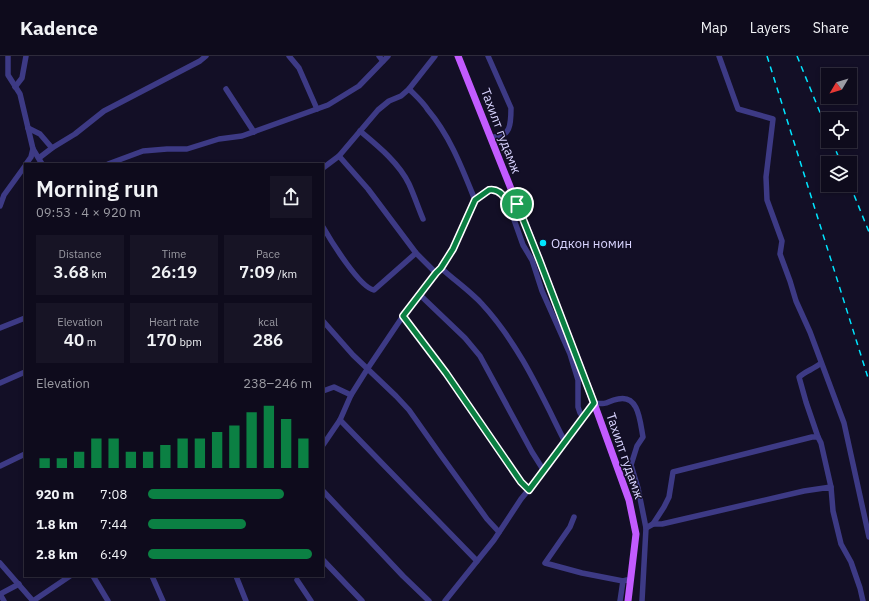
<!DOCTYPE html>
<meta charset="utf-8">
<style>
:root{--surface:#0e0b1c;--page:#171425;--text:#f1f3f6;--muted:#9b9ba3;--line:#2e2b3b;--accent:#0b8043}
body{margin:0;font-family:"IBM Plex Sans",sans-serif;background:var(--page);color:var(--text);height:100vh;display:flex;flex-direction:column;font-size:15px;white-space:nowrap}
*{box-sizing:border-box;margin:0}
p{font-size:13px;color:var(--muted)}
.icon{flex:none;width:22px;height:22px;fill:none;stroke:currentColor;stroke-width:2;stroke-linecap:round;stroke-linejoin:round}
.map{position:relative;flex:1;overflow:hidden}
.sheet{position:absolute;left:24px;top:107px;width:300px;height:414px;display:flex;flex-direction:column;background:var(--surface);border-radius:0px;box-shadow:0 2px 6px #0003,0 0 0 1px var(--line)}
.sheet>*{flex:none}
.needle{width:26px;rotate:232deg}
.tools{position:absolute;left:821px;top:12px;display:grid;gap:8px}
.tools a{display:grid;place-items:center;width:36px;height:36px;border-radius:0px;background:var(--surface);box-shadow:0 2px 6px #0003,0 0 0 1px var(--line);font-size:20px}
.pin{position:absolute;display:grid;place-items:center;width:34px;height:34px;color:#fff;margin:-17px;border:2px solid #fff;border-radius:50%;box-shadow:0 1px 4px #0007}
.round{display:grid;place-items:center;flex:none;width:42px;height:42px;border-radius:0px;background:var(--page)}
.summary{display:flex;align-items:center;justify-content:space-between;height:68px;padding:0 12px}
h1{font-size:22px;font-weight:600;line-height:30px}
.metrics{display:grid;grid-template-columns:repeat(3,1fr);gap:6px;height:68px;padding:4px 12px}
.metrics div{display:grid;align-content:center;border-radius:0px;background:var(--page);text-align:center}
.metrics b{font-size:17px;font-weight:600}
.metrics small{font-size:11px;font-weight:400}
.metrics p{font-size:11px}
.chart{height:112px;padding:8px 12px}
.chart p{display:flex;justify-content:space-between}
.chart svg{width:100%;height:72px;margin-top:4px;stroke:var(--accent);stroke-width:6}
ul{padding:0 12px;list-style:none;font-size:13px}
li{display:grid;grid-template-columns:64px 48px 1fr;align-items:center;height:30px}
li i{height:10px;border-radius:5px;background:var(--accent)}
header{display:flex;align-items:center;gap:24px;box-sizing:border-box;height:56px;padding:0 20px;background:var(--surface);border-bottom:1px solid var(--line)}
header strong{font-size:19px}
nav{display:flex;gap:22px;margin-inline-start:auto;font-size:14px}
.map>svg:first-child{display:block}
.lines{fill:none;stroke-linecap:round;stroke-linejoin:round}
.minor{stroke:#3d3a85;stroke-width:5.5}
.major{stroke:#c25bff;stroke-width:7}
.rail{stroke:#00e5ff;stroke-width:1.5;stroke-dasharray:6 5;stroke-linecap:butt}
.route-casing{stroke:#fff;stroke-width:8}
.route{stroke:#0b8043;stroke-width:5}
.poi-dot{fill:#00e5ff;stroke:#130f26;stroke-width:1.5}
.labels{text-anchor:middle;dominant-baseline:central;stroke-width:3;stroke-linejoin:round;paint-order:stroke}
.street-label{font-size:13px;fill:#d9d4ff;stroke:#130f26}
.poi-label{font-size:13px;fill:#d9d4ff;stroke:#130f26;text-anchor:start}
</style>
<header>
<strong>Kadence</strong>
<nav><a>Map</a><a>Layers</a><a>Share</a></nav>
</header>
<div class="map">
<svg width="869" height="545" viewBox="0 0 869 545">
<rect width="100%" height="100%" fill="#130f26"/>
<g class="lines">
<!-- minor -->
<g class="minor">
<path d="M 8,0 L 8,19 L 20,38 L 33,93 L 42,108"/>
<path d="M 289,0 L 299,12 L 317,53"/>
<path d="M 379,0 L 383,5"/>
<path d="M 488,0 L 511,52 C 511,68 511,82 491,81"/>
<path d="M 719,0 L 738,53 L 773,63 L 766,121 L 767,144 L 782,185 L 780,198 L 790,225 L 796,245 L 810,276 L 844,367 L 869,481"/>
<path d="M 15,31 L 22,22 L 26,0"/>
<path d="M 226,33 L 254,76"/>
<path d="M 409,33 C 416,40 423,46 428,54 C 450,80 462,112 475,144"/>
<path d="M 28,72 L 40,78 L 52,92"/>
<path d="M 360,75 C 378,90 399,107 409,128 C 414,139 418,151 423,163"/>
<path d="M 339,100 L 368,133 L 416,197 L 436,217"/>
<path d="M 39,102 L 52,92 L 75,78 L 104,55 L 200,5 L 206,0"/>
<path d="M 26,108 L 31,101 L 33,93"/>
<path d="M 108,108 L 143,95 L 167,93 L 187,93 L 219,83 L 242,80 L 328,49 L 359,30 L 388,0"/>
<path d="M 323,112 L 339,100 L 378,54 L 389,45 L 401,40 L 409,33 L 435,0"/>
<path d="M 0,150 L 4,139 L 25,110"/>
<path d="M 323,171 C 331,185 360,232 374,234 L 416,197"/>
<path d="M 441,212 C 454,224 470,235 482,248 C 518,287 540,336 563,382 L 566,386"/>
<path d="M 420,239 L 465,282 L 480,300 L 532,396 L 544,415"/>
<path d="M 403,260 L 446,317 L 521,427 L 529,433"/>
<path d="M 323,265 L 353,299 L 396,340 L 409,354 L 440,398 L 487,463 L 499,476"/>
<path d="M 0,272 L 25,262"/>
<path d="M 0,327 L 25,316"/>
<path d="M 323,335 L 334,331 L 351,339"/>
<path d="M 340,364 L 477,505"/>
<path d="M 818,381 L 806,346 L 799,321 C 806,315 814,313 821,307"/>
<path d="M 323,389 L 340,364 L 351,339 L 368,312 L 403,260 L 436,217 L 441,212 L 453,193 L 475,144 L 489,135 L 494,133 L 500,136 L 507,144 L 523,189 L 532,204 L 542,235 L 570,298 L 578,324 L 578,351 L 580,357 L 584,361"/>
<path d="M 0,410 L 25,398"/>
<path d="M 323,435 L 403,520 L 429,545"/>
<path d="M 574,461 L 570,471 L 545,507 L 582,517 L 623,525"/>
<path d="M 653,468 L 664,451 L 669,441 L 673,416 L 812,381 L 818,381 L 821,387 L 831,431"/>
<path d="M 646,472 L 653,468 L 662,468 L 804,435 L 831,431 L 833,455 L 841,488 L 851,506 L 860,532 L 863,545"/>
<path d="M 323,504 L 362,545"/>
<path d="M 0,507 L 33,545"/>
<path d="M 93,520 L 108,545"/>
<path d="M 152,520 L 163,545"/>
<path d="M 236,520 L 246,545"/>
<path d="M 297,524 L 311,545"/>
<path d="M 4,545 L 0,538 L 19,528"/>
<path d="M 33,545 L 70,520"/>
<path d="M 445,545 L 494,484 L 521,443 L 544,415 L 594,347 C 610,349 606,345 618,343 C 639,338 640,366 643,381 L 637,390 L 631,409 L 638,432 L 646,472 L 642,545"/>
<path d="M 620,545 L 623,525 L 627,524"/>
</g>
<!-- major -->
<path class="major" d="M 458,0 L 539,203 L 594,347 L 629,444 L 636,478 L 628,545"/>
<!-- rail -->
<g class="rail">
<path d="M 767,0 L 869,325"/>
<path d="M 797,0 L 828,76"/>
<path d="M 832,85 L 841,107"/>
<path d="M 850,129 L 869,176"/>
</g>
</g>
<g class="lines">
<!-- route casing -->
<g class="route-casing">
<path id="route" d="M 489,134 C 500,132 506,142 510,151 L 517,148 L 539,203 L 594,347 L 529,434 L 521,426 L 446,317 L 403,260 L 436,217 L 441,212 L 453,193 L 475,144 Z"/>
</g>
<!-- route -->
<use href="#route" class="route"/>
</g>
<!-- markers -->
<circle class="poi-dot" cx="543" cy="187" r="4"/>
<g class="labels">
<!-- street labels -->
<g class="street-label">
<text transform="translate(501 75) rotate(69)">Тахилт гудамж</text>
<text transform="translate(625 400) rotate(71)">Тахилт гудамж</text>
</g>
<!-- poi labels -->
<g class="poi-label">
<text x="551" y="187">Одкон номин</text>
</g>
</g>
</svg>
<div class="tools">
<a><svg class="needle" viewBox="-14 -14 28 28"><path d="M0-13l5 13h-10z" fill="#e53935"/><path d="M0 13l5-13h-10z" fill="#9b9ba3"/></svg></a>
<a><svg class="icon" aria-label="locate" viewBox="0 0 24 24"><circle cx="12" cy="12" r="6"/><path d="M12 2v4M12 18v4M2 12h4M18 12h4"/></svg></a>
<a><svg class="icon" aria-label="layers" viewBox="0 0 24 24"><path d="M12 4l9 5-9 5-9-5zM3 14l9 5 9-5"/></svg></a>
</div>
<div class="pin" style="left:517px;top:148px;background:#1e9e55"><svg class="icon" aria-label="arrive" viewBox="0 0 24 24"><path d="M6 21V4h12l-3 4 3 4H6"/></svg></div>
<section class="sheet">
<div class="summary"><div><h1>Morning run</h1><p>09:53 · 4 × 920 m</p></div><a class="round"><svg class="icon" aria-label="share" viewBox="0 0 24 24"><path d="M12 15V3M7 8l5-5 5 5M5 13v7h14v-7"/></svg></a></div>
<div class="metrics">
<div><p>Distance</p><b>3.68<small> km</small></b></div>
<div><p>Time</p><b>26:19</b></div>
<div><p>Pace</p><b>7:09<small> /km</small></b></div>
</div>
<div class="metrics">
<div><p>Elevation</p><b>40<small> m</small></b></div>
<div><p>Heart rate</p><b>170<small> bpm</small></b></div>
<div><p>kcal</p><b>286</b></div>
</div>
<div class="chart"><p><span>Elevation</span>238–246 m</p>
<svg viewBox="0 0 160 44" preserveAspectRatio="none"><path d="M5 44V38M15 44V38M25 44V34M35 44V26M45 44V26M55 44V34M65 44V34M75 44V30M85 44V26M95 44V26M105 44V22M115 44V18M125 44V10M135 44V6M145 44V14M155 44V26"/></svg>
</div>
<ul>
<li><b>920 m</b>7:08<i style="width:83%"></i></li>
<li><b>1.8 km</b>7:44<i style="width:60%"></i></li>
<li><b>2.8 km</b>6:49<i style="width:100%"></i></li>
</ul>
</section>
</div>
